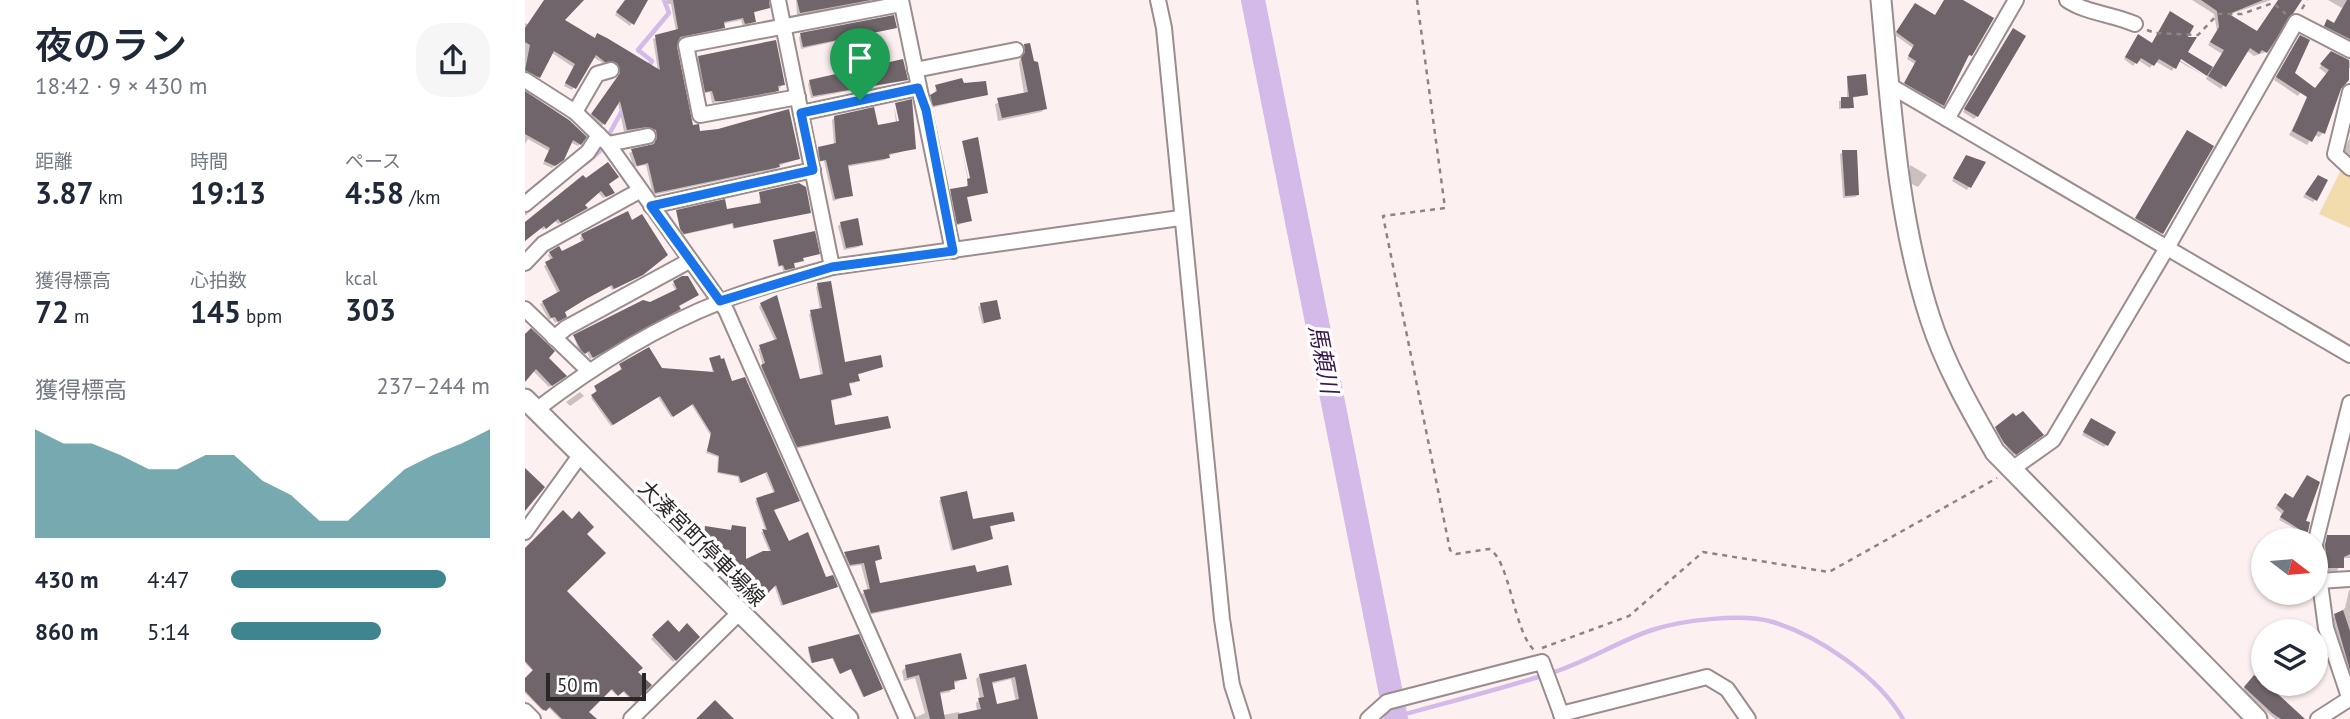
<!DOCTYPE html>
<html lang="ja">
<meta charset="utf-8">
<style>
:root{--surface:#fff;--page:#f6f6f7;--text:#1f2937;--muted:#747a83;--accent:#3e858f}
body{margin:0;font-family:"PT Sans","Noto Sans JP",sans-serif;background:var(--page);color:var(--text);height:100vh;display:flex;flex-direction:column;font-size:26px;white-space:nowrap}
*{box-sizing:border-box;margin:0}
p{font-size:23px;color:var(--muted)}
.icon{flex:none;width:38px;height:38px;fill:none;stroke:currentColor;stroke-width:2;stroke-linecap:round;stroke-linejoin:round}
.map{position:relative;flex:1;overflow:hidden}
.side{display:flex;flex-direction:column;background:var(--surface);width:525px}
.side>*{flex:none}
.needle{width:46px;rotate:106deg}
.buttons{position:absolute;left:1726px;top:528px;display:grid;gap:14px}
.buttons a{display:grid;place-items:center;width:77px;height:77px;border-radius:50%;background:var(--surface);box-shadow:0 2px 5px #0004;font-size:35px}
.scale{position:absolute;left:21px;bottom:18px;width:100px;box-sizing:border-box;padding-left:7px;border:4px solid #2c2727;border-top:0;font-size:19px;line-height:24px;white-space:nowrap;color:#2c2727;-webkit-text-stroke:5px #fff;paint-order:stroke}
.pin{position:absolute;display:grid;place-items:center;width:60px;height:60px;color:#fff;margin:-72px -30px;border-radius:50% 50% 50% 0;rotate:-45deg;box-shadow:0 0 7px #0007}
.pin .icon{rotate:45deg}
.round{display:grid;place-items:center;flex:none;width:74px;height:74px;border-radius:28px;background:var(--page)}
.headline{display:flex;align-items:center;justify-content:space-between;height:119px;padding:0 35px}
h1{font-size:38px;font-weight:600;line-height:52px}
.metrics{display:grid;grid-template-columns:repeat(3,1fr);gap:10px;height:119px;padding:7px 35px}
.metrics div{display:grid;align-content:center}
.metrics b{font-size:30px;font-weight:600}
.metrics small{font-size:19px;font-weight:400}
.metrics p{font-size:19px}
.chart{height:196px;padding:14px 35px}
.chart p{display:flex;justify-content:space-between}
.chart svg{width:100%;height:126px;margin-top:7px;fill:var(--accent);opacity:.7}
ul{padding:0 35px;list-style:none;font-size:23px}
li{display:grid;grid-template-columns:112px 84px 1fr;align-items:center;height:52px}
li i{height:18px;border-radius:9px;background:var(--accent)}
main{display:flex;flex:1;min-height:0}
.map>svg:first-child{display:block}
.green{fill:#f2dcad}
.shadow{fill:#0003;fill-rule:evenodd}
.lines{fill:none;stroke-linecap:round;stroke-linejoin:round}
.stream{stroke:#d3bae9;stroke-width:4.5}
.river{stroke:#d3bae9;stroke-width:24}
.building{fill:#6f656a;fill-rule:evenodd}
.street-casing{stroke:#998d8d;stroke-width:18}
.secondary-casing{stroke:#998d8d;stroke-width:23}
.path{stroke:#8d8484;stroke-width:2.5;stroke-dasharray:5 5;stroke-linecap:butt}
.street{stroke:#fff;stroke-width:14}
.secondary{stroke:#fff;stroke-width:19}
.route-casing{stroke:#fff;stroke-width:14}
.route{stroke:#1a73e8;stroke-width:9}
.labels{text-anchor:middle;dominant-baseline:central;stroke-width:7;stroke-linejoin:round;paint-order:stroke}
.street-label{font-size:21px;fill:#2c2727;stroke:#fff}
.water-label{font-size:23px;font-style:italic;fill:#39174e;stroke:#fff}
</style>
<main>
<section class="side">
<div class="headline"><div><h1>夜のラン</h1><p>18:42 · 9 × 430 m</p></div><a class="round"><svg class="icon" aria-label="share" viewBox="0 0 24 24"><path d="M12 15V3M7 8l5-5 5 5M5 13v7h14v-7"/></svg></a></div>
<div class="metrics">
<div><p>距離</p><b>3.87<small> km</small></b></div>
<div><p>時間</p><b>19:13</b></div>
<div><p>ペース</p><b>4:58<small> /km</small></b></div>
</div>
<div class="metrics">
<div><p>獲得標高</p><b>72<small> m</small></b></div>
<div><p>心拍数</p><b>145<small> bpm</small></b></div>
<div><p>kcal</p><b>303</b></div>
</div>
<div class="chart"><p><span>獲得標高</span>237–244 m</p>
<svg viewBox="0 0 160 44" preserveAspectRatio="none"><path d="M0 44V6L10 11L20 11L30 15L40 20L50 20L60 15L70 15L80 24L90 29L100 38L110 38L120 29L130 20L140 15L150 11L160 6V44z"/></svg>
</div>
<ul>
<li><b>430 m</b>4:47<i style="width:83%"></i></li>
<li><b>860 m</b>5:14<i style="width:58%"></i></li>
</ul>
</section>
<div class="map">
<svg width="1825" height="719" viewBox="0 0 1825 719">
<rect width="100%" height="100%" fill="#fdf0f0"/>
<!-- green -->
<path class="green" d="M 1817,168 L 1825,174 L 1825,228 L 1794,214 Z"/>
<!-- shadow -->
<g class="shadow">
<path d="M 21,0 L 25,0 L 37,20 L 69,39 L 72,35 L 133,71 L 128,39 L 151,31 L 146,4 L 142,4 L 142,0 L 241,0 L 243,8 L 227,13 L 226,24 L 218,26 L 216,20 L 197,24 L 195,30 L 151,40 L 167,127 L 174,134 L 227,123 L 246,114 L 262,111 L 273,159 L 253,166 L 251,169 L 128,195 L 121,165 L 109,167 L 104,153 L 128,145 L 129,133 L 118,128 L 99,132 L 93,102 L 77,126 L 65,117 L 93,77 L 91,66 L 78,63 L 68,57 L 47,90 L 39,86 L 48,67 L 27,53 L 11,80 L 0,75 L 0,23 L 37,40 Z"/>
<path d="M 101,0 L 122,0 L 105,26 L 90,15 Z"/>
<path d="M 271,0 L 355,0 L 272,16 Z"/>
<path d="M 1422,0 L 1435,0 L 1445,55 L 1441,57 L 1415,107 L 1378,86 L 1390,64 L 1382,59 L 1388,48 L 1370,35 L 1387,8 L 1410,17 Z"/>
<path d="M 1667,0 L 1746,0 L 1703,15 L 1731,33 L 1754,0 L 1773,0 L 1741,52 L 1729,56 L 1721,50 L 1696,89 L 1681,79 L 1685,71 L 1650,53 L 1648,56 L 1680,76 L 1653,61 L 1647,71 L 1630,61 L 1625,68 L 1613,60 L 1608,66 L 1599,59 L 1611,39 L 1626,44 L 1660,39 L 1661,52 L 1688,69 L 1697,54 L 1683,45 L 1692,31 L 1689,14 Z"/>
<path d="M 1803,0 L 1825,0 L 1825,43 L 1797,29 L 1802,22 L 1809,25 L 1817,8 Z"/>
<path d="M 370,28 L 276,49 L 274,37 L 276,35 Z"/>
<path d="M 1486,33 L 1452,116 L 1449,119 L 1438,112 Z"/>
<path d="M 1772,40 L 1768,74 L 1781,84 L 1773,96 L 1749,80 Z"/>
<path d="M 499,46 L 520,109 L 516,112 L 473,121 L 470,104 L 499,94 L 494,63 Z"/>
<path d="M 1806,53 L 1825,61 L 1825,68 L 1802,74 L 1794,68 Z"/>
<path d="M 174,57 L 258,84 L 250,93 L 187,103 L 185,92 L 178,94 L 171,60 Z"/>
<path d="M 1322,78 L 1341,95 L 1327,98 L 1325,109 L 1314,109 L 1314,101 L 1322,98 Z"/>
<path d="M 381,80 L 286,98 L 283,84 L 285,81 Z"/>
<path d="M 437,85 L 462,94 L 406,108 L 404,99 L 410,94 L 411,87 Z"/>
<path d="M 0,93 L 55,144 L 53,146 L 45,142 L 37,159 L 27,168 L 18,164 L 24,151 L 3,139 L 0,144 Z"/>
<path d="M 369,106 L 374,130 L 389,148 L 362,156 L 360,160 L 321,167 L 326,195 L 308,201 L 299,161 L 293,162 L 291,151 L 309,145 L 307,120 L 310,117 L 352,127 L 371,123 Z"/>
<path d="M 1779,107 L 1798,133 L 1794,137 L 1789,135 L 1782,145 L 1764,135 Z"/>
<path d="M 1662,132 L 1687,146 L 1636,234 L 1611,219 Z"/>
<path d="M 1825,137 L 1825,158 L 1818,153 Z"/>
<path d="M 436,144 L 445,187 L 461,192 L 440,198 L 445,221 L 430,226 L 423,194 L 441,188 L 443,181 Z"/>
<path d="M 1318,152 L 1333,195 L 1330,197 L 1318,198 L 1315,154 Z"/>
<path d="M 1439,160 L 1458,163 L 1442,190 L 1427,181 Z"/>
<path d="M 1385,165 L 1402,175 L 1393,187 L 1385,183 Z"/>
<path d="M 1791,180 L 1790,200 L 1788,202 L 1778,197 Z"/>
<path d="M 83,184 L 88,193 L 86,195 L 78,198 L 73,192 L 58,205 L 58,210 L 33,224 L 29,220 L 18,230 L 15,227 L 0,241 L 0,223 Z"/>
<path d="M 235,194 L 284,212 L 208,229 L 207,224 L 157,235 L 152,212 L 201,211 L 234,205 Z"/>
<path d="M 316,224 L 336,244 L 334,247 L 319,250 L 313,226 Z"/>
<path d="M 57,235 L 114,277 L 87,290 L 85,286 L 57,301 L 38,313 L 37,319 L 30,323 L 27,318 L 24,320 L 15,304 L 33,294 L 19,266 L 26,261 L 23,255 L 25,253 L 36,254 L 57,243 L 55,238 Z"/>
<path d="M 249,242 L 293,254 L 277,258 L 275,262 L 267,264 L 266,269 L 258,271 L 257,266 L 253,267 Z"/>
<path d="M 162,278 L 152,310 L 65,359 L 62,352 L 57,354 L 54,352 L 49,336 L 151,291 L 147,284 Z"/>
<path d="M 293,285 L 319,364 L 356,367 L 332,375 L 330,383 L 323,384 L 322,397 L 305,401 L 309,427 L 364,428 L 270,449 L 234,369 L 238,366 L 233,349 L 250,341 L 234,307 L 236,304 L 274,381 L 296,377 L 284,314 L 295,310 L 291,287 Z"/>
<path d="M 456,305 L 474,319 L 457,324 L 453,307 Z"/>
<path d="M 0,333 L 37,378 L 24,387 L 8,371 L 0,379 Z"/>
<path d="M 185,360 L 205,383 L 273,500 L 247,510 L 263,543 L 309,588 L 256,606 L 249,584 L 225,607 L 201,583 L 204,551 L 176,547 L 181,528 L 205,532 L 207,527 L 219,561 L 245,553 L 236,532 L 241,532 L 230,501 L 249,494 L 240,473 L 214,483 L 213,477 L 192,473 L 193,457 L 181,453 L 186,436 L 166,404 L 146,417 L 133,397 L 86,426 L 66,398 L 71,394 L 70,387 L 96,371 L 95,366 L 188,374 Z"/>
<path d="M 55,392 L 59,396 L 45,406 L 41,402 Z"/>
<path d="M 1491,419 L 1516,435 L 1488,455 L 1469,430 Z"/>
<path d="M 1564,423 L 1581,445 L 1579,447 L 1557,435 Z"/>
<path d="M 1757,498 L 1779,522 L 1781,531 L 1778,533 L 1754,520 L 1757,514 L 1750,508 Z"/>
<path d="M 416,499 L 446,521 L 488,520 L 464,527 L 466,539 L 463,541 L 426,551 L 414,501 Z"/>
<path d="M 60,534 L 39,591 L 124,685 L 108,702 L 96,690 L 91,695 L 85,689 L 62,712 L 69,719 L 35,719 L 23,707 L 18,711 L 0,693 L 0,681 L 9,672 L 0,663 L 0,550 Z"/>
<path d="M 1803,537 L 1825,538 L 1825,558 L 1818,558 L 1812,571 L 1799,571 L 1796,551 Z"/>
<path d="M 353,547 L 355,559 L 349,562 L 353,585 L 450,574 L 485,584 L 343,615 L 336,594 L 343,591 L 336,565 L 322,567 L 317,556 Z"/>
<path d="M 1824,590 L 1825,590 L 1825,680 L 1807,619 L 1820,608 Z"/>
<path d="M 142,623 L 154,634 L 173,637 L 148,662 L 126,639 Z"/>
<path d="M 333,636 L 355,689 L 338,697 L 325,668 L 314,673 L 307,658 L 286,663 L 283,650 Z"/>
<path d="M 500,666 L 513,719 L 387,719 L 400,713 L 390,678 L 379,681 L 377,671 L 381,667 L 440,678 L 428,684 L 425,692 L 414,694 L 418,715 L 434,712 L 435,715 L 452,712 L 451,703 L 455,699 L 451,679 L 455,675 ZM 486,679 L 491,702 L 470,706 L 466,684 Z"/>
<path d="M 1729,678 L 1775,719 L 1750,719 L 1717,690 Z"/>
</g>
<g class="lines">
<!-- stream -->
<g class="stream">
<path d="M 123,67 L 127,61 L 113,50 L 144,13 L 139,0"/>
<path d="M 61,163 L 75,151 L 99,107"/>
<path d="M 0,213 L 8,206"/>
<path d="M 870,717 C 923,702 977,689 1029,672 C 1063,661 1094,641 1127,630 C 1157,620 1218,613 1248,622 C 1294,636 1354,677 1378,719"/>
</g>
<!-- river -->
<path class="river" d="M 728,0 L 871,719"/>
</g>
<!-- building -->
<g class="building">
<path d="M 19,0 L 59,0 L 40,20 L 70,38 L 72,33 L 82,38 L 135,70 L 130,35 L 153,29 L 148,0 L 244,0 L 245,8 L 229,12 L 231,22 L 220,24 L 218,18 L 199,22 L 200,28 L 155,37 L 152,47 L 168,125 L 174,124 L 175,131 L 193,129 L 264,109 L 275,159 L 254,164 L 255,167 L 130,193 L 123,163 L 112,166 L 106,149 L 129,144 L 132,138 L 131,130 L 122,127 L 102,130 L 95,101 L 80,125 L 66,114 L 95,73 L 92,63 L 80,62 L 71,55 L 51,89 L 40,83 L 50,64 L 29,51 L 15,78 L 0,70 L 5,45 L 0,42 L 0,28 Z"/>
<path d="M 100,0 L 123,0 L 109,25 L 91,12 Z"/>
<path d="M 272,0 L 346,0 L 275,13 Z"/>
<path d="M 1419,0 L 1438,0 L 1469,18 L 1447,56 L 1444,55 L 1419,106 L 1379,83 L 1391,61 L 1383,56 L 1389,45 L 1371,32 L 1390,3 L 1410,15 Z"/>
<path d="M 1676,0 L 1738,0 L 1704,14 L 1732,31 L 1753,0 L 1777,0 L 1742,53 L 1737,50 L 1734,54 L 1725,48 L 1701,87 L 1683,76 L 1699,50 L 1685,42 L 1694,27 L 1692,11 Z"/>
<path d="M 1822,0 L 1825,0 L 1825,39 L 1799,26 L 1802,19 L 1809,23 Z"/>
<path d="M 1645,11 L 1669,26 L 1663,37 L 1672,37 L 1663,52 L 1688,67 L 1682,76 L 1656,59 L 1651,69 L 1634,59 L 1629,66 L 1616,58 L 1612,64 L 1600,57 L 1613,34 L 1627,43 Z"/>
<path d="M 369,15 L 372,28 L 278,47 L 275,33 Z"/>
<path d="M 1488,28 L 1501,36 L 1453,117 L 1439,109 Z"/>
<path d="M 1775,35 L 1785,40 L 1770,73 L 1790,88 L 1804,70 L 1795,64 L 1806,51 L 1824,60 L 1824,80 L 1816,89 L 1800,134 L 1793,131 L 1787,142 L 1767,131 L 1782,97 L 1751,77 Z"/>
<path d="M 251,40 L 260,85 L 253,86 L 254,91 L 199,101 L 190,101 L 187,91 L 180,92 L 173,56 Z"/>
<path d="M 505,43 L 509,61 L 513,62 L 522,109 L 477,118 L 472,98 L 503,92 L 496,58 L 500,52 L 499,44 Z"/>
<path d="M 378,59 L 383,80 L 288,96 L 284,80 Z"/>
<path d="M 1341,74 L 1343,95 L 1328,97 L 1329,108 L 1316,108 L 1316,97 L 1324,97 L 1322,76 Z"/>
<path d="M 437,78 L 439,83 L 461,81 L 463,95 L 408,106 L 405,95 L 412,91 L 410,85 Z"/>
<path d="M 0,91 L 44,120 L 62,137 L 56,145 L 48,140 L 39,160 L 30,166 L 19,161 L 25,148 L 0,134 Z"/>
<path d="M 387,99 L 391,149 L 364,154 L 365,158 L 323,165 L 328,196 L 310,199 L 301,160 L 295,161 L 293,147 L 311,143 L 309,116 L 349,107 L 353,125 L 374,121 L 370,103 Z"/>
<path d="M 1662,130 L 1689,146 L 1638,234 L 1610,218 Z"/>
<path d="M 453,137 L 463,193 L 442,197 L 447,221 L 432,224 L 425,189 L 443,186 L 442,179 L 445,178 L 437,141 Z"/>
<path d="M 1317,150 L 1332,150 L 1334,195 L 1320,196 Z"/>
<path d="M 1441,155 L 1461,162 L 1446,188 L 1428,178 Z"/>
<path d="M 83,162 L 94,177 L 84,184 L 90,193 L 81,197 L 76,191 L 60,205 L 63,208 L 36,223 L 33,219 L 21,229 L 19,226 L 0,241 L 0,222 L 58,175 L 61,178 Z"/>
<path d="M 1793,175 L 1803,180 L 1792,201 L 1780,194 Z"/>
<path d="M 274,183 L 281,187 L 286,213 L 209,228 L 208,223 L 159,234 L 155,229 L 151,210 L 200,199 L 202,209 L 236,203 L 234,192 Z"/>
<path d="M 103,211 L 107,220 L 117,214 L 143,255 L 118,275 L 89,289 L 87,285 L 61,299 L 40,312 L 42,317 L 33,322 L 30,317 L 26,318 L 17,301 L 35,291 L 20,262 L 28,258 L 24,252 L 34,246 L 37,251 L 59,240 L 56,234 Z"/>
<path d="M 333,218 L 338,245 L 321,248 L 315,222 Z"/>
<path d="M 290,231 L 295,254 L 278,258 L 279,261 L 269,263 L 270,268 L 260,270 L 258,265 L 254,266 L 248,240 Z"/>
<path d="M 157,276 L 163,276 L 174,295 L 154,306 L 156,309 L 68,358 L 64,351 L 60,354 L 56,350 L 48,335 L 118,300 L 125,302 L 152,289 L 148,281 Z"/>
<path d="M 306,281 L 320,362 L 356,355 L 358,367 L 333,374 L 335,381 L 324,383 L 327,395 L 306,400 L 310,425 L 363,416 L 366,428 L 272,447 L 236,365 L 240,363 L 234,345 L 252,339 L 235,303 L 252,295 L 275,379 L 298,374 L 285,310 L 297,308 L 292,283 Z"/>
<path d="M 472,300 L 476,319 L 459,323 L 455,303 Z"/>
<path d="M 6,328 L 30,351 L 24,358 L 42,376 L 27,386 L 11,369 L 0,382 L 0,334 Z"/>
<path d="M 124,347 L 137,368 L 189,372 L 184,358 L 195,355 L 196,359 L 199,358 L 207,381 L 220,377 L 275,501 L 249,510 L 264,541 L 283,532 L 301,577 L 308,575 L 313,587 L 258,605 L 251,585 L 229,607 L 204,584 L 202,581 L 205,578 L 205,550 L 177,546 L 180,526 L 206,530 L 207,525 L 221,527 L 221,559 L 238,551 L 246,551 L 237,529 L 242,530 L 231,498 L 250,492 L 242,472 L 216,483 L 214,476 L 193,472 L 194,456 L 182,451 L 186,433 L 168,404 L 148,417 L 135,396 L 88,425 L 66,395 L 72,391 L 69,386 L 97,369 L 94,364 Z"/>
<path d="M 1498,411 L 1519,435 L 1491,455 L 1479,443 L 1470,427 L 1488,413 L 1491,416 Z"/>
<path d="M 1566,418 L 1591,432 L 1583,446 L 1558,432 Z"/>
<path d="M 0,468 L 20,487 L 0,511 Z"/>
<path d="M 1782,475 L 1795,482 L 1781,521 L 1785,522 L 1783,532 L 1777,531 L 1755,517 L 1759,511 L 1752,505 L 1760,493 L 1768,498 Z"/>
<path d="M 442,491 L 448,519 L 488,512 L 490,521 L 465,526 L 468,539 L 428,550 L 415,497 Z"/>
<path d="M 38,510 L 47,519 L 54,511 L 69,527 L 62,534 L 81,553 L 42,591 L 118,668 L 113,672 L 127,685 L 110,702 L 99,691 L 93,696 L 87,689 L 64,712 L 72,719 L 37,719 L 25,707 L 21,711 L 17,709 L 0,691 L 0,678 L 8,670 L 0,661 L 0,548 Z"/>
<path d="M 1802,535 L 1825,535 L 1825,554 L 1819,557 L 1819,568 L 1803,568 L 1800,545 Z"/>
<path d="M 354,545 L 357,559 L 350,561 L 355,583 L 450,565 L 452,572 L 483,565 L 487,585 L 346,613 L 338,590 L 345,589 L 339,563 L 325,565 L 319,552 Z"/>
<path d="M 1818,610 L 1825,631 L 1825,670 L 1809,614 Z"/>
<path d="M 143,620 L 154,632 L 162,623 L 175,637 L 151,661 L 127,635 Z"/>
<path d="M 334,634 L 358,689 L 339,697 L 326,669 L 315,674 L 308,658 L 287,663 L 283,647 Z"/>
<path d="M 436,653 L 442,679 L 429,681 L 430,689 L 415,692 L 420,719 L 405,719 L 394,675 L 382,678 L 380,665 Z"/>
<path d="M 501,664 L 513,719 L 433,719 L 433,714 L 456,709 L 453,698 L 459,697 L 454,674 ZM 490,677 L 494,699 L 472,704 L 467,682 Z"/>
<path d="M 1729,675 L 1755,696 L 1780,719 L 1756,719 L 1747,713 L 1719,687 Z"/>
<path d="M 190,700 L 209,719 L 171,719 Z"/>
</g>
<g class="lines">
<!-- street casing -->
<g class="street-casing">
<g id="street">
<path d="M 376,0 L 428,251"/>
<path d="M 633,0 L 639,28 L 697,619 L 707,685 L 718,719"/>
<path d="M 1542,0 C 1561,13 1587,14 1610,24"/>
<path d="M 390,70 L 491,50"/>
<path d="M 0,80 L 50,112 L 83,144 L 201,310 L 382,719"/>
<path d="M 1364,85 L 1825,355"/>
<path d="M 1825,92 L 1810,154 L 1825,168"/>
<path d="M 273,97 L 175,115 L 161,45 L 376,4"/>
<path d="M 50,112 L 72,74 L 86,70"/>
<path d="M 276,113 L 393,88"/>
<path d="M 1422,119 L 1491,0"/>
<path d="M 83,144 L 123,136"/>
<path d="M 0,204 L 63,152 L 74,135"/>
<path d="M 126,206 L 288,170"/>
<path d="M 0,263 L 18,244 L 114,191"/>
<path d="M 307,267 L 655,218"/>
<path d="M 0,309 L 64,371"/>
<path d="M 29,338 L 41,328 L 164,261"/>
<path d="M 11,410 C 67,367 129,328 195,302 C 231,287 270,278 307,267 L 253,0"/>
<path d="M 1487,469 L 1528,440 L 1646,241 L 1771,22 L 1825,50"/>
<path d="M 0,532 L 56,454"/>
<path d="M 1790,544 L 1825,403"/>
<path d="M 1790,546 L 1801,628 L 1825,700"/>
<path d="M 1793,581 L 1825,579"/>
<path d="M 0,711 L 8,719"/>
<path d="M 1036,714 L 1182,677 L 1202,689 L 1223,719"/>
<path d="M 106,719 L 214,613"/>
<path d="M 843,719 L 862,702 L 1017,662 L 1038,719"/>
<path d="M 1793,719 L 1824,699"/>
</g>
</g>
<!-- secondary casing -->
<g class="secondary-casing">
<g id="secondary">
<path d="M 1356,0 C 1366,106 1372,216 1405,318 C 1420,365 1446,410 1470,452 L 1732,719"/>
<path d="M 0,399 L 323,719"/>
</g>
</g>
<!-- path -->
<g class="path">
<path d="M 892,0 L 920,208 L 858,216 L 925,550 L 931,554 L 964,549 C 985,559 988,630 1009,650"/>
<path d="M 1777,9 L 1782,0"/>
<path d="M 1622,30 L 1630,33 L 1673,35 L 1693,14 L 1717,14 L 1748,3 L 1761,14"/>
<path d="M 1017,648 L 1104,616 L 1178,552 L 1304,572 L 1472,478"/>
</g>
<!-- street -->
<use href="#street" class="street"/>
<!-- secondary -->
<use href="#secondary" class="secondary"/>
</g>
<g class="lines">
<!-- route casing -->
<g class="route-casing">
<path id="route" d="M 393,88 L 401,110 L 428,251 L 307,267 L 195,301 L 126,206 L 288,170 L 276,113 Z"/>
</g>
<!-- route -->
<use href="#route" class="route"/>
</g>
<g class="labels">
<!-- street labels -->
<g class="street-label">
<text transform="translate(177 543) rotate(45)">大湊宮町停車場線</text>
</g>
<!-- water labels -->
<g class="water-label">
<text transform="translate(799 359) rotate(79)">馬頼川</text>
</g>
</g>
</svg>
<div class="buttons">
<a><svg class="needle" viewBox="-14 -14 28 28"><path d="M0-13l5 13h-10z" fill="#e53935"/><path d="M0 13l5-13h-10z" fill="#747a83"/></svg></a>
<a><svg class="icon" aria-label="layers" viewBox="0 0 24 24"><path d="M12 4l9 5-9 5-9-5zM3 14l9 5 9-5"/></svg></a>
</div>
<div class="scale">50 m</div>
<div class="pin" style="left:335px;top:100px;background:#1e9e55"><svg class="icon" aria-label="arrive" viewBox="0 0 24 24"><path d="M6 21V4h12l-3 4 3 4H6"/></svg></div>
</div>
</main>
